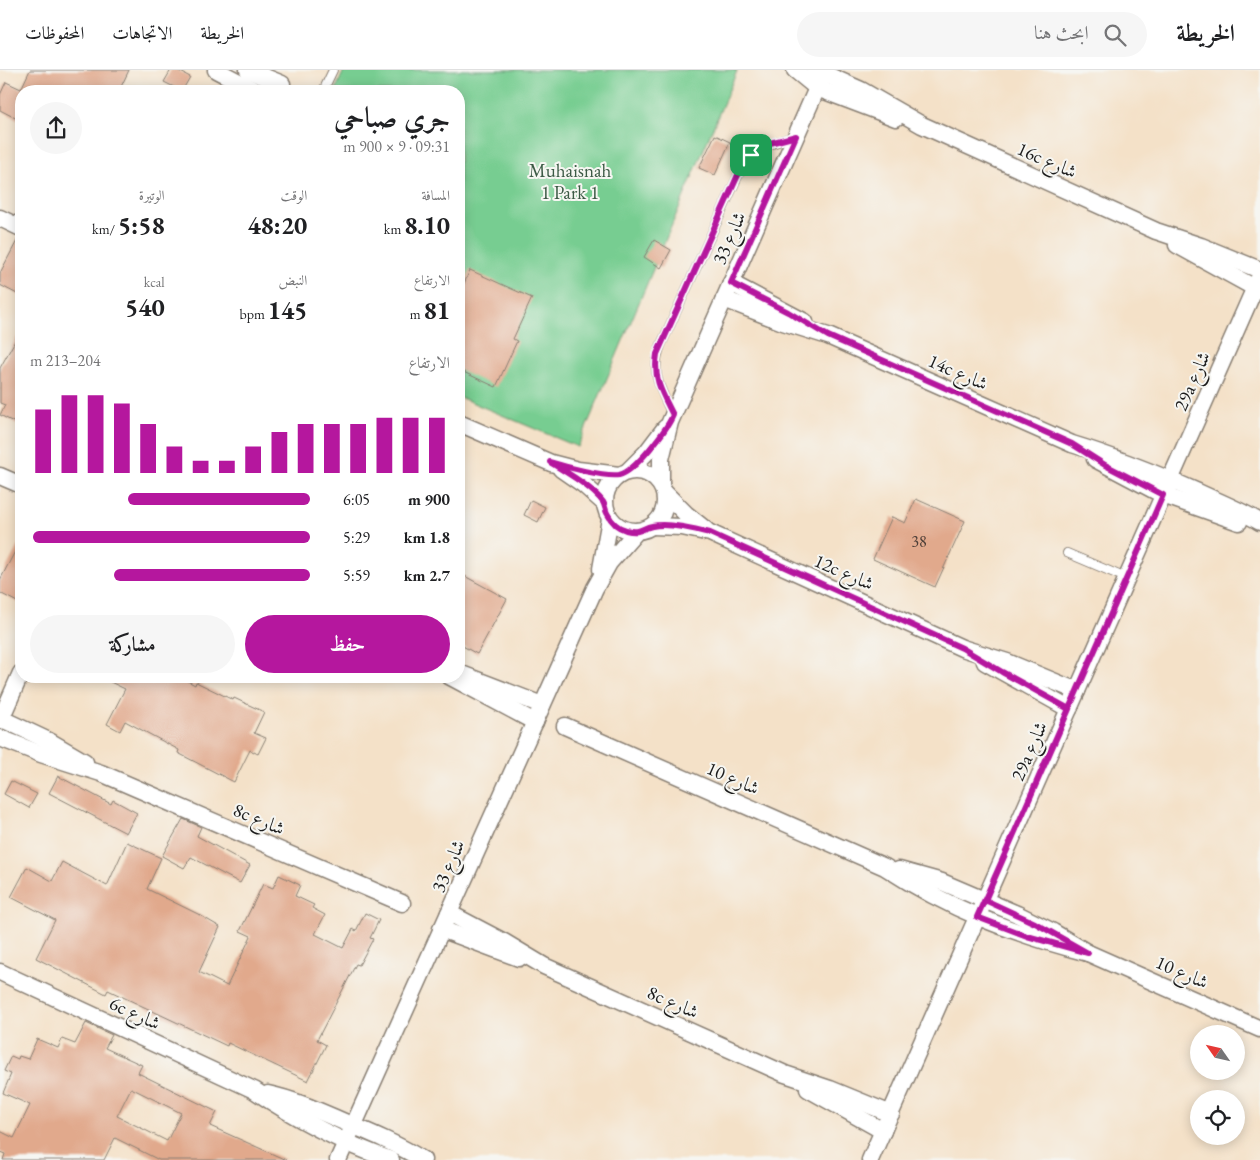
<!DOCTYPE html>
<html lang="ar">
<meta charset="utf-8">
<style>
:root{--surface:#fff;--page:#f6f6f6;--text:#202124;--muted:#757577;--line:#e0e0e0;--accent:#b5179e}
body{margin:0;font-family:"EB Garamond",Amiri,serif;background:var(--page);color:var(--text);direction:rtl;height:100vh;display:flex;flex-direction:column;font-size:19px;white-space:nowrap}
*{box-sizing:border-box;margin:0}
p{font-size:16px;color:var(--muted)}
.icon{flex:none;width:28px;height:28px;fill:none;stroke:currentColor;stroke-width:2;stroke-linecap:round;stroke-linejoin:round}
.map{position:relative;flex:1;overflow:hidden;direction:ltr}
.details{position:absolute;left:15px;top:15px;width:450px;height:598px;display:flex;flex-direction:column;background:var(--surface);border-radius:20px;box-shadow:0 2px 12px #0003;direction:rtl}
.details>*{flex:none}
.needle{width:32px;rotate:304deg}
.controls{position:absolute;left:1190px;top:955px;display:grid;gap:10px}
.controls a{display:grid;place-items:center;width:55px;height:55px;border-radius:50%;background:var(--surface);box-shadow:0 2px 12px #0003;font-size:25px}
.pin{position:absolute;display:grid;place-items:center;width:42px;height:42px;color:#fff;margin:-21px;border-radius:10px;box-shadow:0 2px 8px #0006}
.round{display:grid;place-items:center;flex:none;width:52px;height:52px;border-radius:26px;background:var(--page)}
.overview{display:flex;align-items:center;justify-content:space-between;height:85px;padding:0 15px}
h1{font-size:28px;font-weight:700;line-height:38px}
.stats{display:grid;grid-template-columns:repeat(3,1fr);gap:8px;height:85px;padding:5px 15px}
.stats div{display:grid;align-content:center}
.stats b{font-size:25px;font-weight:700}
.stats small{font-size:14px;font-weight:400}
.stats p{font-size:14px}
.chart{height:140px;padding:10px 15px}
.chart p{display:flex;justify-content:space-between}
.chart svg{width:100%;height:90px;margin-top:5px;stroke:var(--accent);stroke-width:6}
.cta{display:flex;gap:10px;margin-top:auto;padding:10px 15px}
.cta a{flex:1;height:58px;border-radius:30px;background:var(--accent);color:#fff;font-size:20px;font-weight:700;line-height:58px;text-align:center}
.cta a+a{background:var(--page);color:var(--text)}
ul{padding:0 15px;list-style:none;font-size:16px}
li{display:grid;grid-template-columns:80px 60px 1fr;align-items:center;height:38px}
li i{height:12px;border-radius:6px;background:var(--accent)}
header{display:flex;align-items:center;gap:30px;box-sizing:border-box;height:70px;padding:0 25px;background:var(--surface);border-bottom:1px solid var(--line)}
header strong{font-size:24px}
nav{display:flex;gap:28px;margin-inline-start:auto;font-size:18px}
.search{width:350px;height:45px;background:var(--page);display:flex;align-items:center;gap:12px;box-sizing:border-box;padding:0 18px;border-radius:28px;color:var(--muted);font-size:19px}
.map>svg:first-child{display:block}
.green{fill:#77cd91;stroke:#4a7456}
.building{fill:#e1a98c;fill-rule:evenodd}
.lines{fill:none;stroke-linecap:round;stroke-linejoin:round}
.service-casing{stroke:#887e72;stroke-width:10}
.minor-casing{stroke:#887e72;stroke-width:19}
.service{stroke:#fff;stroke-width:8}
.minor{stroke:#fff;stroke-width:16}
.route-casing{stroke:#fff;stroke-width:10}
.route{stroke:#b5179e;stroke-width:6}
.labels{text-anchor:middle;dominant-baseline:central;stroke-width:4;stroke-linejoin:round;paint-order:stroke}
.number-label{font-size:16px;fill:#4d3f38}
.street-label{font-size:19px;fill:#1c1c1c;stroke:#f6f6f2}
.park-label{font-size:19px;fill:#3c5a45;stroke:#f6f6f2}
</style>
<header>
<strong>الخريطة</strong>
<div class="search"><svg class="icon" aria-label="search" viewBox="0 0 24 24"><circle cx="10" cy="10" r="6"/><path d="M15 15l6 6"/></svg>ابحث هنا</div>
<nav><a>الخريطة</a><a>الاتجاهات</a><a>المحفوظات</a></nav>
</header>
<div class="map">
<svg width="1260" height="1090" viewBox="0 0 1260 1090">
<rect width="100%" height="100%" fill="#f6f6f2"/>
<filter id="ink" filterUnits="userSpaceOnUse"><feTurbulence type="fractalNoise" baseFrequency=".02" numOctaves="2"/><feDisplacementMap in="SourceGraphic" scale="10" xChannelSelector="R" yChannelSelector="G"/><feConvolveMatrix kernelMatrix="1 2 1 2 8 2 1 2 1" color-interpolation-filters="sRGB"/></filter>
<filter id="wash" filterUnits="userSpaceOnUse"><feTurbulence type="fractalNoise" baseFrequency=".0096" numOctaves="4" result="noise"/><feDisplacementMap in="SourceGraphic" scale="20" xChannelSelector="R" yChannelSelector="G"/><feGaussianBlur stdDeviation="1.12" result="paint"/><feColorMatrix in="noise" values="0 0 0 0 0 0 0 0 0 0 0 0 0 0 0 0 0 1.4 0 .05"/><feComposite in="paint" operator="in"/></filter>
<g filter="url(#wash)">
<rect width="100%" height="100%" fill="#f4e1c8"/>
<!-- green -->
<path class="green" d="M 344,0 L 734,0 L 737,1 L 578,377 L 459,327 L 459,21 L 335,21 Z"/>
<g id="blocks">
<!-- building -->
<g class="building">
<path d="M 30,0 L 129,0 L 119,21 L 21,21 L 21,51 L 0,40 L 0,25 L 6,12 L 21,19 Z"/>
<path d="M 171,0 L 177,0 L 190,7 L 182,21 L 164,12 Z"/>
<path d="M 715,65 L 730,72 L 715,105 L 699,98 Z"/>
<path d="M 19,167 L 21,168 L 21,226 L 0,215 L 0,203 Z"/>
<path d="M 654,170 L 671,180 L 661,198 L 644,187 Z"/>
<path d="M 470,200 L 532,228 L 513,269 L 517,271 L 496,317 L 459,300 L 459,225 Z"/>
<path d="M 21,260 L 21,356 L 0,345 L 5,335 L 0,333 L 0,298 Z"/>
<path d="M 916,429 L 965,451 L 935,517 L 873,489 L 892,447 L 905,453 Z"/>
<path d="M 531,430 L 545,437 L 538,452 L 524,445 Z"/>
<path d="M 21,470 L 21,534 L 0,523 L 0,510 Z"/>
<path d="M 459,503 L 507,529 L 477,584 L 459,574 Z"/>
<path d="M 98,606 L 178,606 L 195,615 L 196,612 L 233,630 L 234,628 L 264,642 L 254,663 L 266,668 L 258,684 L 250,680 L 234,712 L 178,683 L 179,680 L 125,651 L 120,661 L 107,654 L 125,619 Z"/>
<path d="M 58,706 L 111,734 L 113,730 L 137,743 L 126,763 L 49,723 Z"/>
<path d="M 11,711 L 37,724 L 29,738 L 4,724 Z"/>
<path d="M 183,749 L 201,757 L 197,766 L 250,795 L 240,813 L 191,787 L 184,798 L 162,786 Z"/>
<path d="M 127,772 L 161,788 L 147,819 L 198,844 L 220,857 L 199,902 L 227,916 L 251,866 L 240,861 L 263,814 L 273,818 L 279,805 L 300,815 L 295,826 L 314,835 L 312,838 L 325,845 L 315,864 L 343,878 L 353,859 L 356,861 L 365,843 L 379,850 L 370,868 L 373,869 L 359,895 L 356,894 L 317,970 L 326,975 L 308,1011 L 228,973 L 227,976 L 108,920 L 106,924 L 36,888 L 55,850 L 11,827 L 27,797 L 52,811 L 62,792 L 107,816 Z"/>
<path d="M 86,953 L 112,965 L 105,978 L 142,995 L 138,1003 L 217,1042 L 210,1056 L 286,1090 L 159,1090 L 115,1068 L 104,1090 L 3,1090 L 5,1084 L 0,1082 L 0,1061 L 14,1068 L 30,1035 L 3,1023 L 11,1004 L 4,1001 L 11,986 L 18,989 L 19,986 L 28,989 L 37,969 L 58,978 L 62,969 L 75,974 ZM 131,1018 L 181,1043 L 167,1071 L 117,1046 Z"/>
</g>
</g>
</g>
<g filter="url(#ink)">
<use href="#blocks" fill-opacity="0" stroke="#887e72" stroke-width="1"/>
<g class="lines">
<!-- service casing -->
<g class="service-casing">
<g id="service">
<path d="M 323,21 L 333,0"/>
<path d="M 672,344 C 660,318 650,303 661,275 L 743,95 C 757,77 773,73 794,67"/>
<path d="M 1067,483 L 1126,508"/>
</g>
</g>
<!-- minor casing -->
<g class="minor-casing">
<g id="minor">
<path d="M 216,0 L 256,21"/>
<path d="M 248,0 L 282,14"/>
<path d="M 795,0 L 817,18 L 896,48"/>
<path d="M 816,0 L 861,20 L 922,55 L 1156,161 L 1201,176 L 1260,200"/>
<path d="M 0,148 L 21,158"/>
<path d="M 1177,175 L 1255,218"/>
<path d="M 731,213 L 805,252"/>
<path d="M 724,229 L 783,252 L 828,266 L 1072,374 C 1115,387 1157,404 1198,422 C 1219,432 1240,440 1260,452"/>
<path d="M 459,353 L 551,393 L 578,400 L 619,405"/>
<path d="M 1095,389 L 1163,425 L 1239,452"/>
<path d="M 561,399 L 584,415 L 604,433"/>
<circle cx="635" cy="431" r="30"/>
<path d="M 628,401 L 646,383 L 665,358"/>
<path d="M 0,406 L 21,415"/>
<path d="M 661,414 L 661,389 L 670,352 L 825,0"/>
<path d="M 665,423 L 686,444 L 706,460"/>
<path d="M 652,456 L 682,457 L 710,463 L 962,578 L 1007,592 L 1077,621"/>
<path d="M 601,499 L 610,449"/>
<path d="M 985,592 L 1069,639"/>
<path d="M 459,603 L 542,635"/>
<path d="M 449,606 L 535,652"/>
<path d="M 0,648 L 49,671 L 85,692"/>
<path d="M 0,651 L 21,603"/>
<path d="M 565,656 L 885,797 C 949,839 1014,864 1088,883"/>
<path d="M 0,668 L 41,684 L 101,703 L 402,833"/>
<path d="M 899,800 L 942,812 L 1017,844 L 1053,862 L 1088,883 L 1260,959"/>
<path d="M 449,843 L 504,872 L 544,896 L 785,1004 L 830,1019 L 891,1044"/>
<path d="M 441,859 L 519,888"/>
<path d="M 0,902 L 254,1020 C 297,1049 342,1073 391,1090"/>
<path d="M 808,1019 L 883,1061"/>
<path d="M 268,1024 C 296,1030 321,1042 347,1053 C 373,1064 399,1075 423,1090"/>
<path d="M 338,1090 L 595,518 L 609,493 L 637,461"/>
<path d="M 870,1090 L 1260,206"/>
</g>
</g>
<!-- service -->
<use href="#service" class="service"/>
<!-- minor -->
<use href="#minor" class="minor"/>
</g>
</g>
<g class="lines" filter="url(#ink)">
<!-- route casing -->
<g class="route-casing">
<path id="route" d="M 751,85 L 738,105 L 657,284 C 653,309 662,323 673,345 C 667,359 635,402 619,405 C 604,407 566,397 550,392 C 567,403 591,416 603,432 C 605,435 605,439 607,443 C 611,451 618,458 626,460 C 640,464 642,458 652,456 C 668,452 695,459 710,463 L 962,578 L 1002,602 L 1069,639 L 985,830 L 1035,853 L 1088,883 L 1027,866 L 977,847 C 1011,772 1043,696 1077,621 L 1163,425 L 1105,395 L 1072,374 L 828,266 L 788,242 L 731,213 L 796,66 L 770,73 L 751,85"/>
</g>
<!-- route -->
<use href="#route" class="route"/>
</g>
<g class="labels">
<!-- number labels -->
<g class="number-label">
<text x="919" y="471">38</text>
</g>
<!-- street labels -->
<g class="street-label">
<text transform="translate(1047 90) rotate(24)">16c شارع</text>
<text transform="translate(729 168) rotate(-66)">شارع 33</text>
<text transform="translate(958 302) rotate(24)">14c شارع</text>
<text transform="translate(1192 311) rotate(-66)">29a شارع</text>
<text transform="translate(844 502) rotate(24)">12c شارع</text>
<text transform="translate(1029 681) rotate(-66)">29a شارع</text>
<text transform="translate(733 708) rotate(24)">شارع 10</text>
<text transform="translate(259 749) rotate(23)">8c شارع</text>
<text transform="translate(448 796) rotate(-66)">شارع 33</text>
<text transform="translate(1182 902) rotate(24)">شارع 10</text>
<text transform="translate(673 932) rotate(24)">8c شارع</text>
<text transform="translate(135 943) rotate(25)">6c شارع</text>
</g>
<!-- park labels -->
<g class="park-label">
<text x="570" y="100">Muhaisnah<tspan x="570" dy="22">1 Park 1</tspan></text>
</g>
</g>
</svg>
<div class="controls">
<a><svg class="needle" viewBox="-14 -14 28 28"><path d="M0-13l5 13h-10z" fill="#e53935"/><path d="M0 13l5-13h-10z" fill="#757577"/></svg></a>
<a><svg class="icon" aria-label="locate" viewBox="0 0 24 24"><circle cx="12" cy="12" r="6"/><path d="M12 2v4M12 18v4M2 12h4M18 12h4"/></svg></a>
</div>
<div class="pin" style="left:751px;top:85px;background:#1e9e55"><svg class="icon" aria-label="arrive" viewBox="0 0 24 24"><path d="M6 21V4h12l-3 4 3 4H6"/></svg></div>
<section class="details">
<div class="overview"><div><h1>جري صباحي</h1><p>09:31 · 9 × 900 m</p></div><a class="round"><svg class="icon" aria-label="share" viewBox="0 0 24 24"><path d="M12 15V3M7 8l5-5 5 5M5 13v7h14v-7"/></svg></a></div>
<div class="stats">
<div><p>المسافة</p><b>8.10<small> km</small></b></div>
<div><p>الوقت</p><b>48:20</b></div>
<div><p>الوتيرة</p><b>5:58<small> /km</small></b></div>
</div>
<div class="stats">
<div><p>الارتفاع</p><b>81<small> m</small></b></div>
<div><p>النبض</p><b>145<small> bpm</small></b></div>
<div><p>kcal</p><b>540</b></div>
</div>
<div class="chart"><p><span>الارتفاع</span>204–213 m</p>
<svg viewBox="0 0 160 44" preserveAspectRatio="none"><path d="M5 44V13M15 44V6M25 44V6M35 44V10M45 44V20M55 44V31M65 44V38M75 44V38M85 44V31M95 44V24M105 44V20M115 44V20M125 44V20M135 44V17M145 44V17M155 44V17"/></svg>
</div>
<ul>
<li><b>900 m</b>6:05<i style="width:65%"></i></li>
<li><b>1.8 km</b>5:29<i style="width:99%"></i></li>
<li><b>2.7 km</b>5:59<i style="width:70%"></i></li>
</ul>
<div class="cta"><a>حفظ</a><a>مشاركة</a></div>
</section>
</div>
